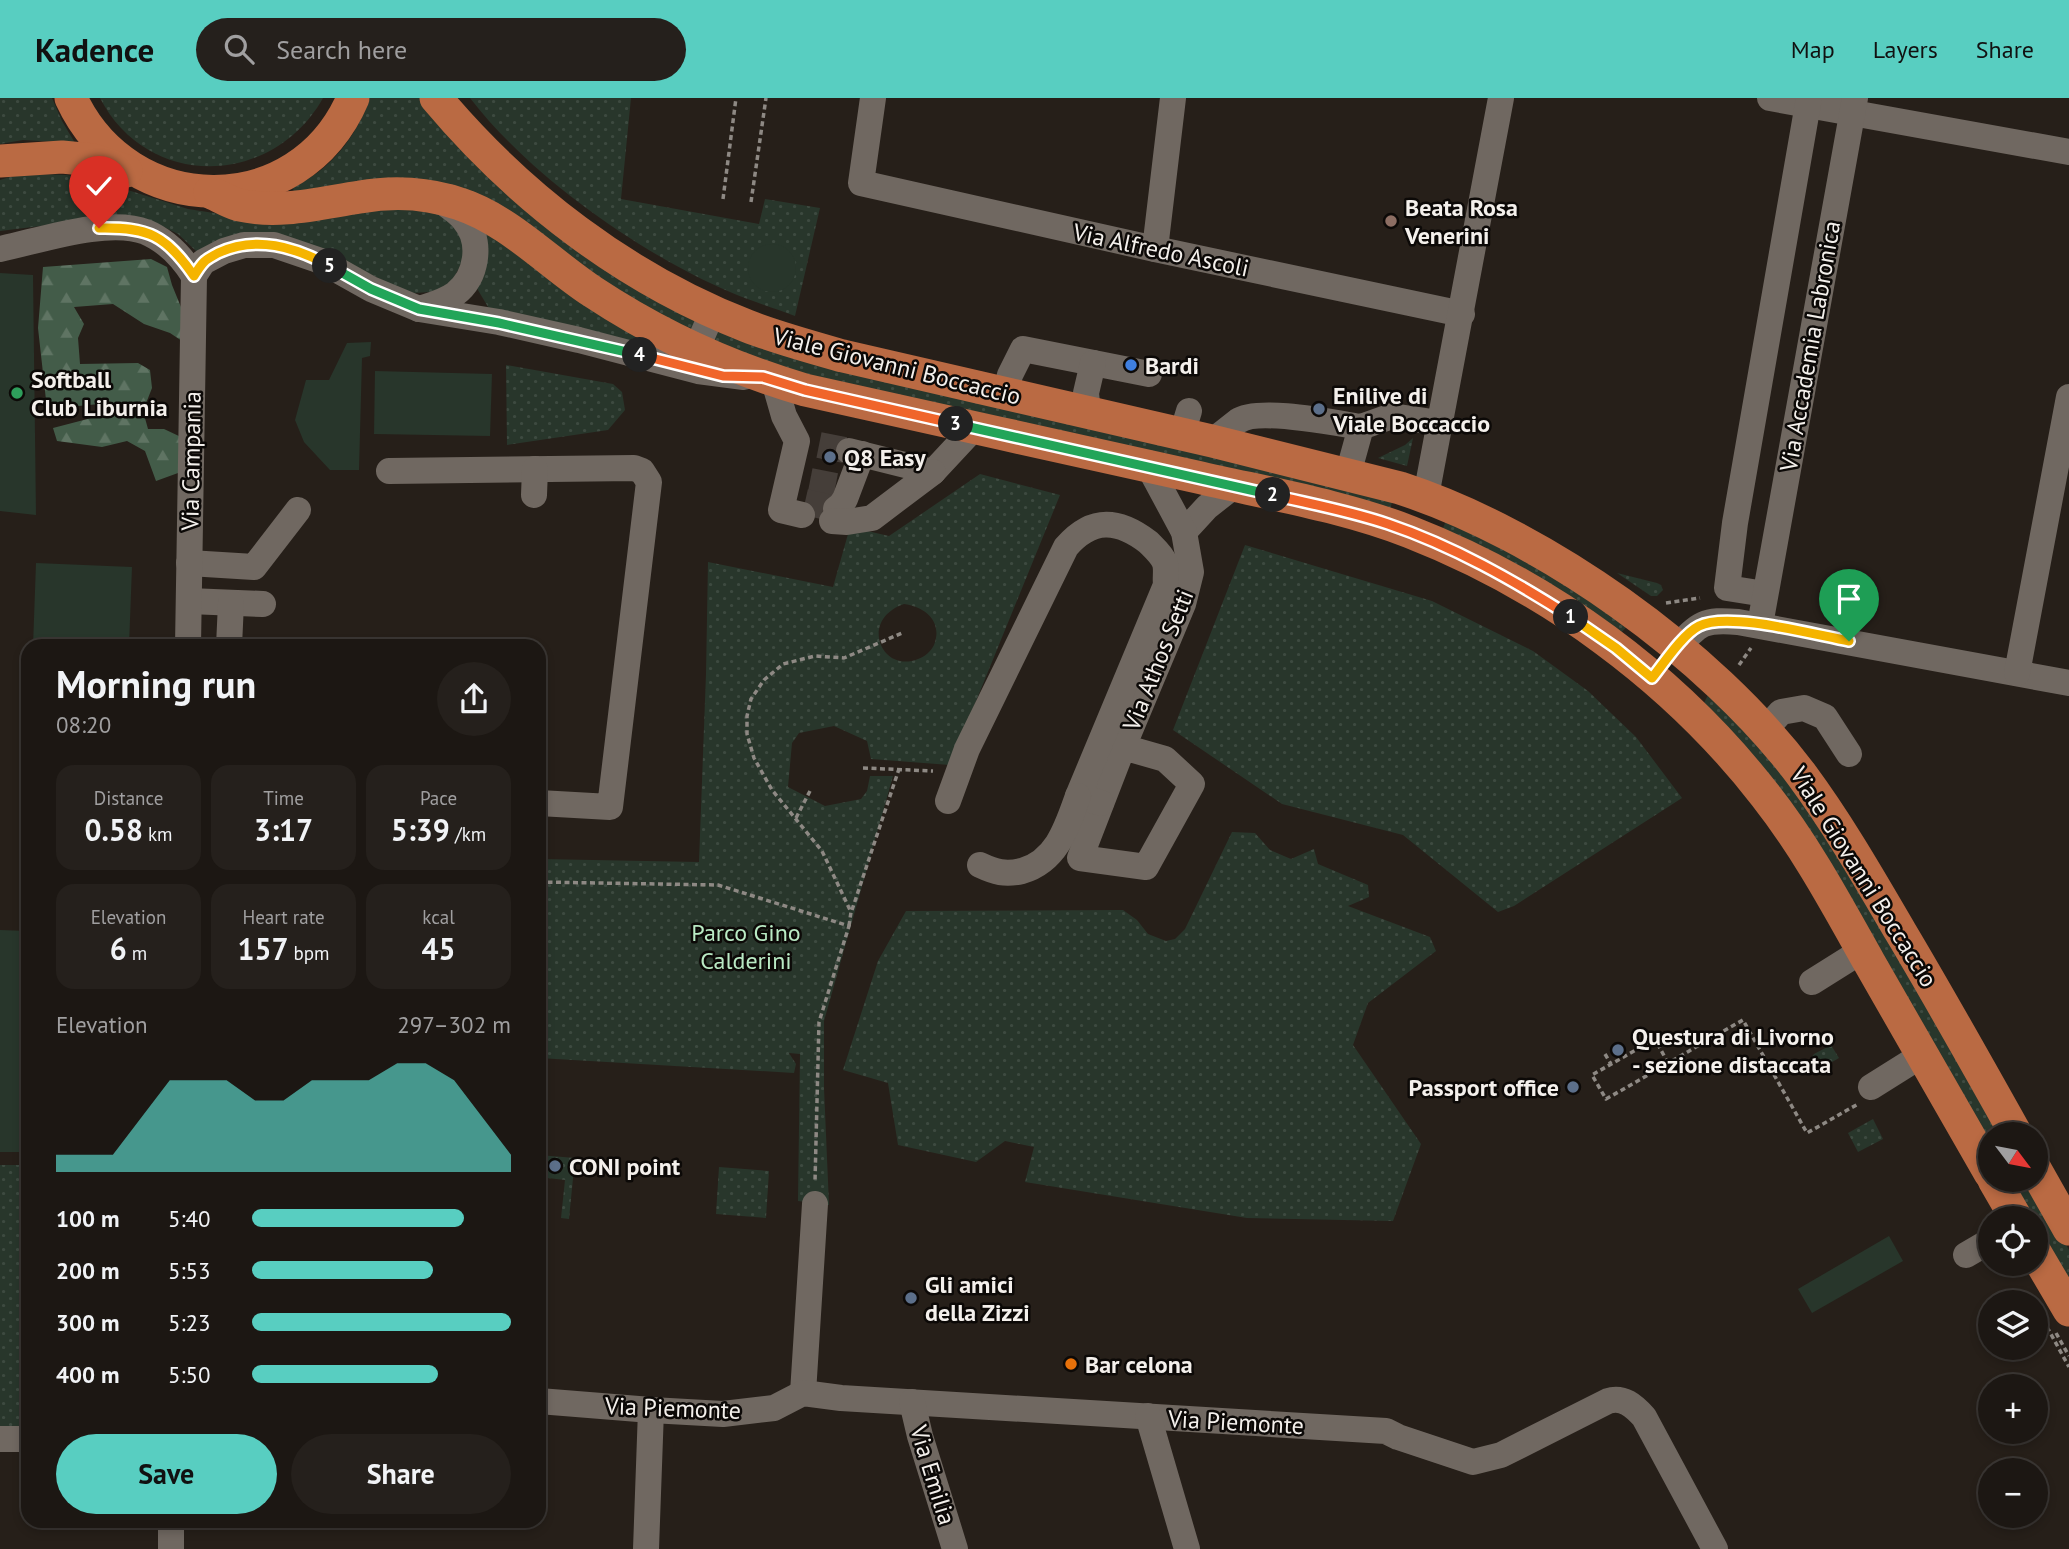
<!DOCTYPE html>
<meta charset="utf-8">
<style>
:root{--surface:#1c1713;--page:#25201c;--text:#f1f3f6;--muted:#a09fa0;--line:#3a3633;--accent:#58cec1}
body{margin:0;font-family:"PT Sans",sans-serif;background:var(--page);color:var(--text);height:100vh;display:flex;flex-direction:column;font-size:26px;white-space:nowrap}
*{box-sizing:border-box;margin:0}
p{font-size:23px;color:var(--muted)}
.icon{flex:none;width:38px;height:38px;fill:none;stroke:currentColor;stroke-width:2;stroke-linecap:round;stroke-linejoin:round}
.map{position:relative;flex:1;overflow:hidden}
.panel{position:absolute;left:21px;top:541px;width:525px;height:889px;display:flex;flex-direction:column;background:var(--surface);border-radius:21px;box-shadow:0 4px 10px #0003,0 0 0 2px var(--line)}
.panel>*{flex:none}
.needle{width:46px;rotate:122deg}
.controls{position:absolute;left:1978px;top:1024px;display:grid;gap:14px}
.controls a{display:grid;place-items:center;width:70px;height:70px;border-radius:50%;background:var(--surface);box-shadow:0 4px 10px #0003,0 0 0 2px var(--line);font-size:35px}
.pin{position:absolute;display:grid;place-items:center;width:60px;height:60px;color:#fff;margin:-72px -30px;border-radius:50% 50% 50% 0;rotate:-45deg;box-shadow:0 0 7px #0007}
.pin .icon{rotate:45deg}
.km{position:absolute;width:35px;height:35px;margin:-18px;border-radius:50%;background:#222;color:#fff;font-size:19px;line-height:35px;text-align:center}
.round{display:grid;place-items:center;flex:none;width:74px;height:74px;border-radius:37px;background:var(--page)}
.head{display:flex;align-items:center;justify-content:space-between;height:119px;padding:0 35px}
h1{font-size:38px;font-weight:700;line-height:52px}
.figures{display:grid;grid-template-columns:repeat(3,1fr);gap:10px;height:119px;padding:7px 35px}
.figures div{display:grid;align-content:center;border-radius:18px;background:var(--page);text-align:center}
.figures b{font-size:30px;font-weight:700}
.figures small{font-size:19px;font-weight:400}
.figures p{font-size:19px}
.chart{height:196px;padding:14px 35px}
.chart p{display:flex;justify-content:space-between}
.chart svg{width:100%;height:126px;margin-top:7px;fill:var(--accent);opacity:.7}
.button{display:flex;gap:14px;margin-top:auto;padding:14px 35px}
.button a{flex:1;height:80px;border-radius:42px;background:var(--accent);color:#111;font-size:28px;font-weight:700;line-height:80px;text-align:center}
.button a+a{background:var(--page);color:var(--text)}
ul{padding:0 35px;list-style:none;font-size:23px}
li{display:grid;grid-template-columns:112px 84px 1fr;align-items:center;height:52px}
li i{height:18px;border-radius:9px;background:var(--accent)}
header{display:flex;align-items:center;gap:42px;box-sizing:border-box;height:98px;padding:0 35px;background:var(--accent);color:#111}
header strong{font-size:33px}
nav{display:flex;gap:38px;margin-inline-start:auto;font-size:24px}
.search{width:490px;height:63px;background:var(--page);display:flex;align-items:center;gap:18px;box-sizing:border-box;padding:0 24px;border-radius:38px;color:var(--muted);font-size:26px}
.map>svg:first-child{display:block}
.grass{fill:url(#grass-dots);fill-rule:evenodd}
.forest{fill:url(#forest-firs)}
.garden{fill:#28362b}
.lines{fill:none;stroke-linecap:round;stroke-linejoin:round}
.minor-tunnel{stroke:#453e39;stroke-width:26;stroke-dasharray:26 13;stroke-linecap:butt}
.path{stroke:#8e8984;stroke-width:3.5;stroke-dasharray:5 3.5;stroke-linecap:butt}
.minor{stroke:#706861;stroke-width:26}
.major{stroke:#ba6a43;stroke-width:33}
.split-1-casing{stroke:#fff;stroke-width:14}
.split-2-casing{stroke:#fff;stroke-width:14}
.split-3-casing{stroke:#fff;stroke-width:14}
.split-4-casing{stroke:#fff;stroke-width:14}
.split-5-casing{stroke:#fff;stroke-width:14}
.split-6-casing{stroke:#fff;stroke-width:14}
.split-1{stroke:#f5b400;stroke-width:9}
.split-2{stroke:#f0652b;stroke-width:9}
.split-3{stroke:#22a559;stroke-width:9}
.split-4{stroke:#f0652b;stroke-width:9}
.split-5{stroke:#22a559;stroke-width:9}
.split-6{stroke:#f5b400;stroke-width:9}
.education-dot{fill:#8d6e63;stroke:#0c0907;stroke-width:2.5}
.shop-dot{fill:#3f7fe0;stroke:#0c0907;stroke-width:2.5}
.leisure-dot{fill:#2e9e5b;stroke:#0c0907;stroke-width:2.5}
.service-dot{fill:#5c6f8a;stroke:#0c0907;stroke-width:2.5}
.food-dot{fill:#e8710a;stroke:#0c0907;stroke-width:2.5}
.labels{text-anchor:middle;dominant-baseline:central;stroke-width:5;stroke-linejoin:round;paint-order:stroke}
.poi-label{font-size:24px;font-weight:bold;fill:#f4f0ec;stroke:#0c0907;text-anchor:start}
.street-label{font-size:24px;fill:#f4f0ec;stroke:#0c0907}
.park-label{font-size:24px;fill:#b9eac4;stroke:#0c0907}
</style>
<header>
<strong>Kadence</strong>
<div class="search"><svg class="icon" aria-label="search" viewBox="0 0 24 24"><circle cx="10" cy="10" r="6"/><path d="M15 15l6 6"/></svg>Search here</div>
<nav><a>Map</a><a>Layers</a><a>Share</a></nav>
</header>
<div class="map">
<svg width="2069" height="1451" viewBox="0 0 2069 1451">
<defs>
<pattern id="grass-dots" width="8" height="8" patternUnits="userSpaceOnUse" patternTransform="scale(1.75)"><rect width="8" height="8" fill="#28362b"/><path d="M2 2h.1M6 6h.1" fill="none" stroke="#3d4a40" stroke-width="1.8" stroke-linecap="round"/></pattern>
<pattern id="forest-firs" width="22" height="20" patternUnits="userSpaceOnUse" patternTransform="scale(1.75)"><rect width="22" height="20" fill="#435c49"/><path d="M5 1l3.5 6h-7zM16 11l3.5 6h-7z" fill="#5f7463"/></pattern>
</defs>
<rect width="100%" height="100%" fill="#261f19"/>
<!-- grass -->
<g class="grass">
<path d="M 0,0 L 52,0 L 62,23 L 75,45 L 23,42 L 0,46 Z"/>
<path d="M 100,0 L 323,0 C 273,89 148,93 100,0 Z"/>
<path d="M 370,0 L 422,0 L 700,220 L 691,236 L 624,199 L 497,109 L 294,98 L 293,89 C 331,72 356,39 370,0 Z"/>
<path d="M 470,0 L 631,0 L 621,101 L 759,126 L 765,101 L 820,110 L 795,218 C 774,210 751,203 730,194 C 639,155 530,78 470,0 Z"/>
<path d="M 36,76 L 67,77 L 96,82 L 188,111 L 240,119 L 395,106 L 450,118 L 468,153 L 450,187 L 430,194 L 415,195 L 401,191 L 341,162 L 196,153 L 178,136 L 156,125 L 82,123 L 0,133 L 0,82 L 13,78 Z"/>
<path d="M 482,130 L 638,233 L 634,244 L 491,214 L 475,187 Z"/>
<path d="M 715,225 L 1394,398 L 1390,411 L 841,288 L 710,244 Z"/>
<path d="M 506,267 L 613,286 L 622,294 L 625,312 L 608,332 L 507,347 Z"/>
<path d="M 1413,340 L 1407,368 L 1378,360 L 1405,347 Z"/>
<path d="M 980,376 L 1060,397 L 950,667 L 871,661 L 867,643 L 834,628 L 799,635 L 792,645 L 788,689 L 825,708 L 861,701 L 867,693 L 870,678 L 893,678 L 824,923 L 824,990 L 829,1107 L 798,1103 L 800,956 L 789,955 L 796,966 L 794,975 L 539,960 L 539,761 L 699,764 L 706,576 L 708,464 L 833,489 L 850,429 L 889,438 ZM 904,506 C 926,509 943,524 934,547 C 931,553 925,559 918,561 C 882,576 858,522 904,506 Z"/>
<path d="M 1455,422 L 1631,524 L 1619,537 L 1443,430 L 1446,423 Z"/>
<path d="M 1245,447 L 1432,503 L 1533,553 L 1588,593 L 1636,639 L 1682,700 L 1514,808 L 1498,814 L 1403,737 L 1282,706 L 1173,632 Z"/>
<path d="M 1617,475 L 1657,485 L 1661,487 L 1663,492 L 1657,498 L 1651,498 Z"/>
<path d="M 1708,597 L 1789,674 L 2003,1036 L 1990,1036 L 1990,1045 L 1704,605 Z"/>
<path d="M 1232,734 L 1255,735 L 1270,752 L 1291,761 L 1314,751 L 1318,766 L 1368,787 L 1369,799 L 1348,808 L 1430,839 L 1436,853 L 1368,905 L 1353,947 L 1421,1046 L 1393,1123 L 1247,1120 L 1025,1084 L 1034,1049 L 1005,1043 L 976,1064 L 898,1047 L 888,985 L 843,972 L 878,863 L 906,813 L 1123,812 L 1137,822 L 1148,836 L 1166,843 L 1175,841 L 1185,831 Z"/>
<path d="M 1831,947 L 1839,960 L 1813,975 L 1809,963 L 1814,956 Z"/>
<path d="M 1873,1021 L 1883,1041 L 1858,1054 L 1848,1035 Z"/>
<path d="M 539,1057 L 575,1060 L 569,1121 L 561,1120 L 565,1082 L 539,1079 Z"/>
<path d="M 0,1067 L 28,1067 L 28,1333 L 0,1332 Z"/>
<path d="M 719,1069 L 769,1073 L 766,1120 L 716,1116 Z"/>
<path d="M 2010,1082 L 2029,1082 L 2069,1152 L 2069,1184 L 2035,1125 L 2035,1120 L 2032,1120 Z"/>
</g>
<!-- forest -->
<path class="forest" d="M 151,161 L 167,169 L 172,187 L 183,214 L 182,243 L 170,235 L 144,226 L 113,206 L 74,209 L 84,226 L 78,240 L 80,266 L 138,265 L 150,272 L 152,290 L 143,313 L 148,331 L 164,331 L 181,339 L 186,357 L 178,375 L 156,383 L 145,353 L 127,343 L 102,349 L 57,343 L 53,330 L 99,318 L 99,306 L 47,311 L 38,230 L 43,169 Z"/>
<!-- garden -->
<g class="garden">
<circle cx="772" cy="170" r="24"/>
<path d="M 0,175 L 33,177 L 36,417 L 0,413 Z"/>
<path d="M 371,244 L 370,258 L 362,260 L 359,372 L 330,372 L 304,344 L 295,322 L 306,282 L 329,282 L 347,245 Z"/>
<path d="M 375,273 L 492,276 L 490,338 L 374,336 Z"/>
<path d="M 36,465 L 132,469 L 129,548 L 33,548 Z"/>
<path d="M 0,832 L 28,833 L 28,1054 L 0,1054 Z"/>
<path d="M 1889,1138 L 1903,1163 L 1812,1215 L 1798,1191 Z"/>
</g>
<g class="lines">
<!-- minor-tunnel -->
<g class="minor-tunnel">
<path d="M 819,347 L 849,353"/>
<path d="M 810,383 L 841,389"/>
<path d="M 805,404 L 836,411"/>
</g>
<!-- path -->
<g class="path">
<path d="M 723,101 L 736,0"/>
<path d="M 751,104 L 766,0"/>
<path d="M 1666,505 L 1700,500"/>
<path d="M 1739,567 L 1751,550"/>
<path d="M 863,670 L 933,673"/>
<path d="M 796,720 L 810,693"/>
<path d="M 539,784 L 718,787 L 849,828 L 819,924 L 815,1083"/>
<path d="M 852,812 L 899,671"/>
<path d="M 849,828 L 851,814 L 822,753 L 772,692 L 754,660 L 747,636 L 747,618 L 751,601 L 764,582 L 783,566 L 815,558 L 844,560 L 902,535"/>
<path d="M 1605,956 L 1611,966"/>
<path d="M 1668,965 L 1655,941 L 1592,977 L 1606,1001 C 1652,975 1697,948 1743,922 L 1807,1035 L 1858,1006"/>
<path d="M 2047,1229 L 2069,1269"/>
<path d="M 2056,1235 L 2069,1258"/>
</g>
<!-- minor -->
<g class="minor">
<path d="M 873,0 L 861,85 L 1155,151 L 1462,216"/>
<path d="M 1770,0 L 2069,54"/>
<path d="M 0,151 C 39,143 108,119 146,134 C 167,143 182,159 194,178"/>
<path d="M 1155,151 L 1173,0"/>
<path d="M 194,178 L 203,164 L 224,153 L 244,147 L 274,147 L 321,163 L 371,191 L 419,211 L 499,224 L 579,242 L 698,273 L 744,279"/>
<path d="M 419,211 C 432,207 444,204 455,196 C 477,179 483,144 464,122 C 458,114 450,110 443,104"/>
<path d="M 696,252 L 713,213"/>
<path d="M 774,283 L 784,318 L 797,343 L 781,412 L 802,417"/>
<path d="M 1005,297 L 1010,277 L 1023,251 L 1149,276"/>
<path d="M 1088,315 L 1086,295 L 1093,265"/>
<path d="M 1182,336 L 1189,313"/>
<path d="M 1212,343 C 1221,337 1229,330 1238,323 C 1258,309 1335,325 1361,329"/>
<path d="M 849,353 L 933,374 L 974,330"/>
<path d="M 389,373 L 634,370 L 642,373 L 649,384 L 610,709 L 539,705"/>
<path d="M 1348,376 L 1361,329 L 1392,318 L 1439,325"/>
<path d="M 534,397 L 535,371"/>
<path d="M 1426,398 L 1501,0"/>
<path d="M 836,411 L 841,407 L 845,401 L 862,356"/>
<path d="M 832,423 L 847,424 L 872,420 L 933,374"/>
<path d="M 1184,434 L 1207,409 L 1235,387"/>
<path d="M 189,465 L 254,469 L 298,412"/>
<path d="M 1765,496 L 1727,490 L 1735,425 L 1809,0"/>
<path d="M 189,503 L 263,506"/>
<path d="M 1760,527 L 1855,0"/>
<path d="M 188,548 L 194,178"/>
<path d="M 229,548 L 231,505"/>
<path d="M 1677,550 C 1699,525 1704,521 1738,524 L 2069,585"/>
<path d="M 2017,575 L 2069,299"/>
<path d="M 1765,632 L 1781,614 L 1804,610 L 1825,619 L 1849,656"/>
<path d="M 1123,649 L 1165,661 L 1192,686 L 1146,769 L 1080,760 L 1123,649 L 1183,506 L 1191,474 L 1184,434 L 1148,367"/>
<path d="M 948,703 L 967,651 L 1066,449 C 1092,419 1118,421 1148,444 C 1154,450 1162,457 1165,465 C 1167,472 1165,481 1166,487 L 1078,698 L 1101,705"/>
<path d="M 980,767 C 995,774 1005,777 1022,773 C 1057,763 1067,729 1078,698"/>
<path d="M 1812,884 L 1863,852"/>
<path d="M 1871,989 L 1922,957"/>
<path d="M 1966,1157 L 1990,1143"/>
<path d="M 803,1295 L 815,1106"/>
<path d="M 539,1303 L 651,1312 L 723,1316 L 774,1310 L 803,1295 L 841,1300 L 1386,1333 L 1398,1339 L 1473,1364 L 1501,1357 L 1608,1303 C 1623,1298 1634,1308 1644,1319 L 1715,1451"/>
<path d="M 912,1304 L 920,1338 L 955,1451"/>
<path d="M 1148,1318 L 1187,1451"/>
<path d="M 0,1341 L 28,1341"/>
<path d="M 171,1451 L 171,1423"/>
<path d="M 646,1451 L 651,1312"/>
</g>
<!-- major -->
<g class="major">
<path d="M 71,0 C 128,123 299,126 353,0"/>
<path d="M 436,0 C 519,99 626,181 747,228 C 778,240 811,249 843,258 L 1212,343 L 1400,390 C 1544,437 1710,555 1801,676 C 1838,726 1869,780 1900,833 C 1940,900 1978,968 2016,1036"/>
<path d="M 0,63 L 62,59 L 93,62 L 126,73"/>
<path d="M 210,94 C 219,98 229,104 239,107 C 280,116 320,105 360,99 C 393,93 429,95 460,106 C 509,122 550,166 593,194 C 658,237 730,270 805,292 C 935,322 1067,349 1197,379 C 1266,395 1344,408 1410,434 C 1548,488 1674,580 1765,697 C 1806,749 1837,807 1869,864 C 1909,934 1950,1005 1990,1075"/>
<path d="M 2035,1071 L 2069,1131"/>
<path d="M 1994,1082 L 2016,1120"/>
<path d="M 2035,1154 L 2069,1212"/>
</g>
</g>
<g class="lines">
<!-- split-1 casing -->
<g class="split-1-casing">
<path id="split-1" d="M 1571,519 L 1616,550 L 1652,580 C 1664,565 1683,536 1699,528 C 1728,513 1815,537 1849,543"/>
</g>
<!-- split-2 casing -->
<g class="split-2-casing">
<path id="split-2" d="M 1273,397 C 1311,406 1350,413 1388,426 C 1453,448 1513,482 1571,519"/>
</g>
<!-- split-3 casing -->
<g class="split-3-casing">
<path id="split-3" d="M 956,326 L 1273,397"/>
</g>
<!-- split-4 casing -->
<g class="split-4-casing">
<path id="split-4" d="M 640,257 L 723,278 L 763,279 L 805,292 L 956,326"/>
</g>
<!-- split-5 casing -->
<g class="split-5-casing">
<path id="split-5" d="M 330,168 L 371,191 L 419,211 L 499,225 L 640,257"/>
</g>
<!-- split-6 casing -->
<g class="split-6-casing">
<path id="split-6" d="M 99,130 C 148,129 166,137 194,178 C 197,173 200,168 204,164 C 208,160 213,158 218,155 C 256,137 295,149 330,168"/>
</g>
<!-- split-1 -->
<use href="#split-1" class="split-1"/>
<!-- split-2 -->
<use href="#split-2" class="split-2"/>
<!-- split-3 -->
<use href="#split-3" class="split-3"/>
<!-- split-4 -->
<use href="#split-4" class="split-4"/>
<!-- split-5 -->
<use href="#split-5" class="split-5"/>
<!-- split-6 -->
<use href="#split-6" class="split-6"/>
</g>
<!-- markers -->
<circle class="education-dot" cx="1391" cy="123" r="7"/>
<circle class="shop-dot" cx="1131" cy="267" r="7"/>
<circle class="leisure-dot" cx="17" cy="295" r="7"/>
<g class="service-dot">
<circle cx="1319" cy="311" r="7"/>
<circle cx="830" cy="359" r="7"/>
<circle cx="1618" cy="952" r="7"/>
<circle cx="1573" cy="989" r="7"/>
<circle cx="555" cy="1068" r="7"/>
<circle cx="911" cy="1200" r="7"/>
</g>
<circle class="food-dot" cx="1071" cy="1266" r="7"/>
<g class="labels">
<!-- poi labels -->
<g class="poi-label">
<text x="1405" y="109">Beata Rosa<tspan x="1405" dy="28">Venerini</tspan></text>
<text x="1145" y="267">Bardi</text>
<text x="31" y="281">Softball<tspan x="31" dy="28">Club Liburnia</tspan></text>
<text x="1333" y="297">Enilive di<tspan x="1333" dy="28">Viale Boccaccio</tspan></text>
<text x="844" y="359">Q8 Easy</text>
<text x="1632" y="938">Questura di Livorno<tspan x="1632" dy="28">- sezione distaccata</tspan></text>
<text x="1559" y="989" text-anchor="end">Passport office</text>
<text x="569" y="1068">CONI point</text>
<text x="925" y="1186">Gli amici<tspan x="925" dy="28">della Zizzi</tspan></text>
<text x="1085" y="1266">Bar celona</text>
</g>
<!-- street labels -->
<g class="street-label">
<text transform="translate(1161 152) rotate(12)">Via Alfredo Ascoli</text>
<text transform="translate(1810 248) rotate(-80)">Via Accademia Labronica</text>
<text transform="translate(897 268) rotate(14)">Viale Giovanni Boccaccio</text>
<text transform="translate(191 363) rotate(-89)">Via Campania</text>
<text transform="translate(1158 562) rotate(-68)">Via Athos Setti</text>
<text transform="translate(1864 779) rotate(58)">Viale Giovanni Boccaccio</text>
<text transform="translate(673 1310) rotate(2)">Via Piemonte</text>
<text transform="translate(1236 1324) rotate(3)">Via Piemonte</text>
<text transform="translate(933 1377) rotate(73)">Via Emilia</text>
</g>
<!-- park labels -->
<g class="park-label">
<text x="746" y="834">Parco Gino<tspan x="746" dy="28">Calderini</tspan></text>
</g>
</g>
</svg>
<div class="controls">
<a><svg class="needle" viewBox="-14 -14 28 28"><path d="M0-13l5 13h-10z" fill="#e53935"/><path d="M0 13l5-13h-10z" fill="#a09fa0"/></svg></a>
<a><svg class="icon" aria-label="locate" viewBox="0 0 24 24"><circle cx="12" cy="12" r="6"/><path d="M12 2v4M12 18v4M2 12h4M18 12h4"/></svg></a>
<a><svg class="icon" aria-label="layers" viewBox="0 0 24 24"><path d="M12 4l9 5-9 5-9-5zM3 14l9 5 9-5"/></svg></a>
<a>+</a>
<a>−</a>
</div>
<div class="pin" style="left:1849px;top:543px;background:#1e9e55"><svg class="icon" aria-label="arrive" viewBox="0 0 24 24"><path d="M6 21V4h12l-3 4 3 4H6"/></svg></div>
<div class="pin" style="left:99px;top:130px;background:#d93025"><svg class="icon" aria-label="check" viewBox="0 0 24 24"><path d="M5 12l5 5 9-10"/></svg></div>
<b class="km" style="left:1571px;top:519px">1</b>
<b class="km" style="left:1273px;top:397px">2</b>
<b class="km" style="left:956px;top:326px">3</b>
<b class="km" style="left:640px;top:257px">4</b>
<b class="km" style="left:330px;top:168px">5</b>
<section class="panel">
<div class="head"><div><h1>Morning run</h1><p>08:20</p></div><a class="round"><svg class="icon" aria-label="share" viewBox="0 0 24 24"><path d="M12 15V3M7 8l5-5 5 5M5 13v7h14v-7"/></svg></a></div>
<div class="figures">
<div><p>Distance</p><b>0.58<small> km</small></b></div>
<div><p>Time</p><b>3:17</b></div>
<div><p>Pace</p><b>5:39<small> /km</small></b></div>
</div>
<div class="figures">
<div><p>Elevation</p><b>6<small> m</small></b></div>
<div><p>Heart rate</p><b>157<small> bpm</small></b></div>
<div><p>kcal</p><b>45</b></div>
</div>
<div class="chart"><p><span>Elevation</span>297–302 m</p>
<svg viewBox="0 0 160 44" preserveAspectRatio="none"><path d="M0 44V38L10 38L20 38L30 25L40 12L50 12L60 12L70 19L80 19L90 12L100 12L110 12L120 6L130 6L140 12L150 25L160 38V44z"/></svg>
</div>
<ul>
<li><b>100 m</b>5:40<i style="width:82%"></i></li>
<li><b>200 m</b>5:53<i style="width:70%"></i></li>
<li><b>300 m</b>5:23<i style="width:100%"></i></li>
<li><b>400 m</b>5:50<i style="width:72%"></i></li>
</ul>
<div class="button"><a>Save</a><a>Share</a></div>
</section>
</div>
